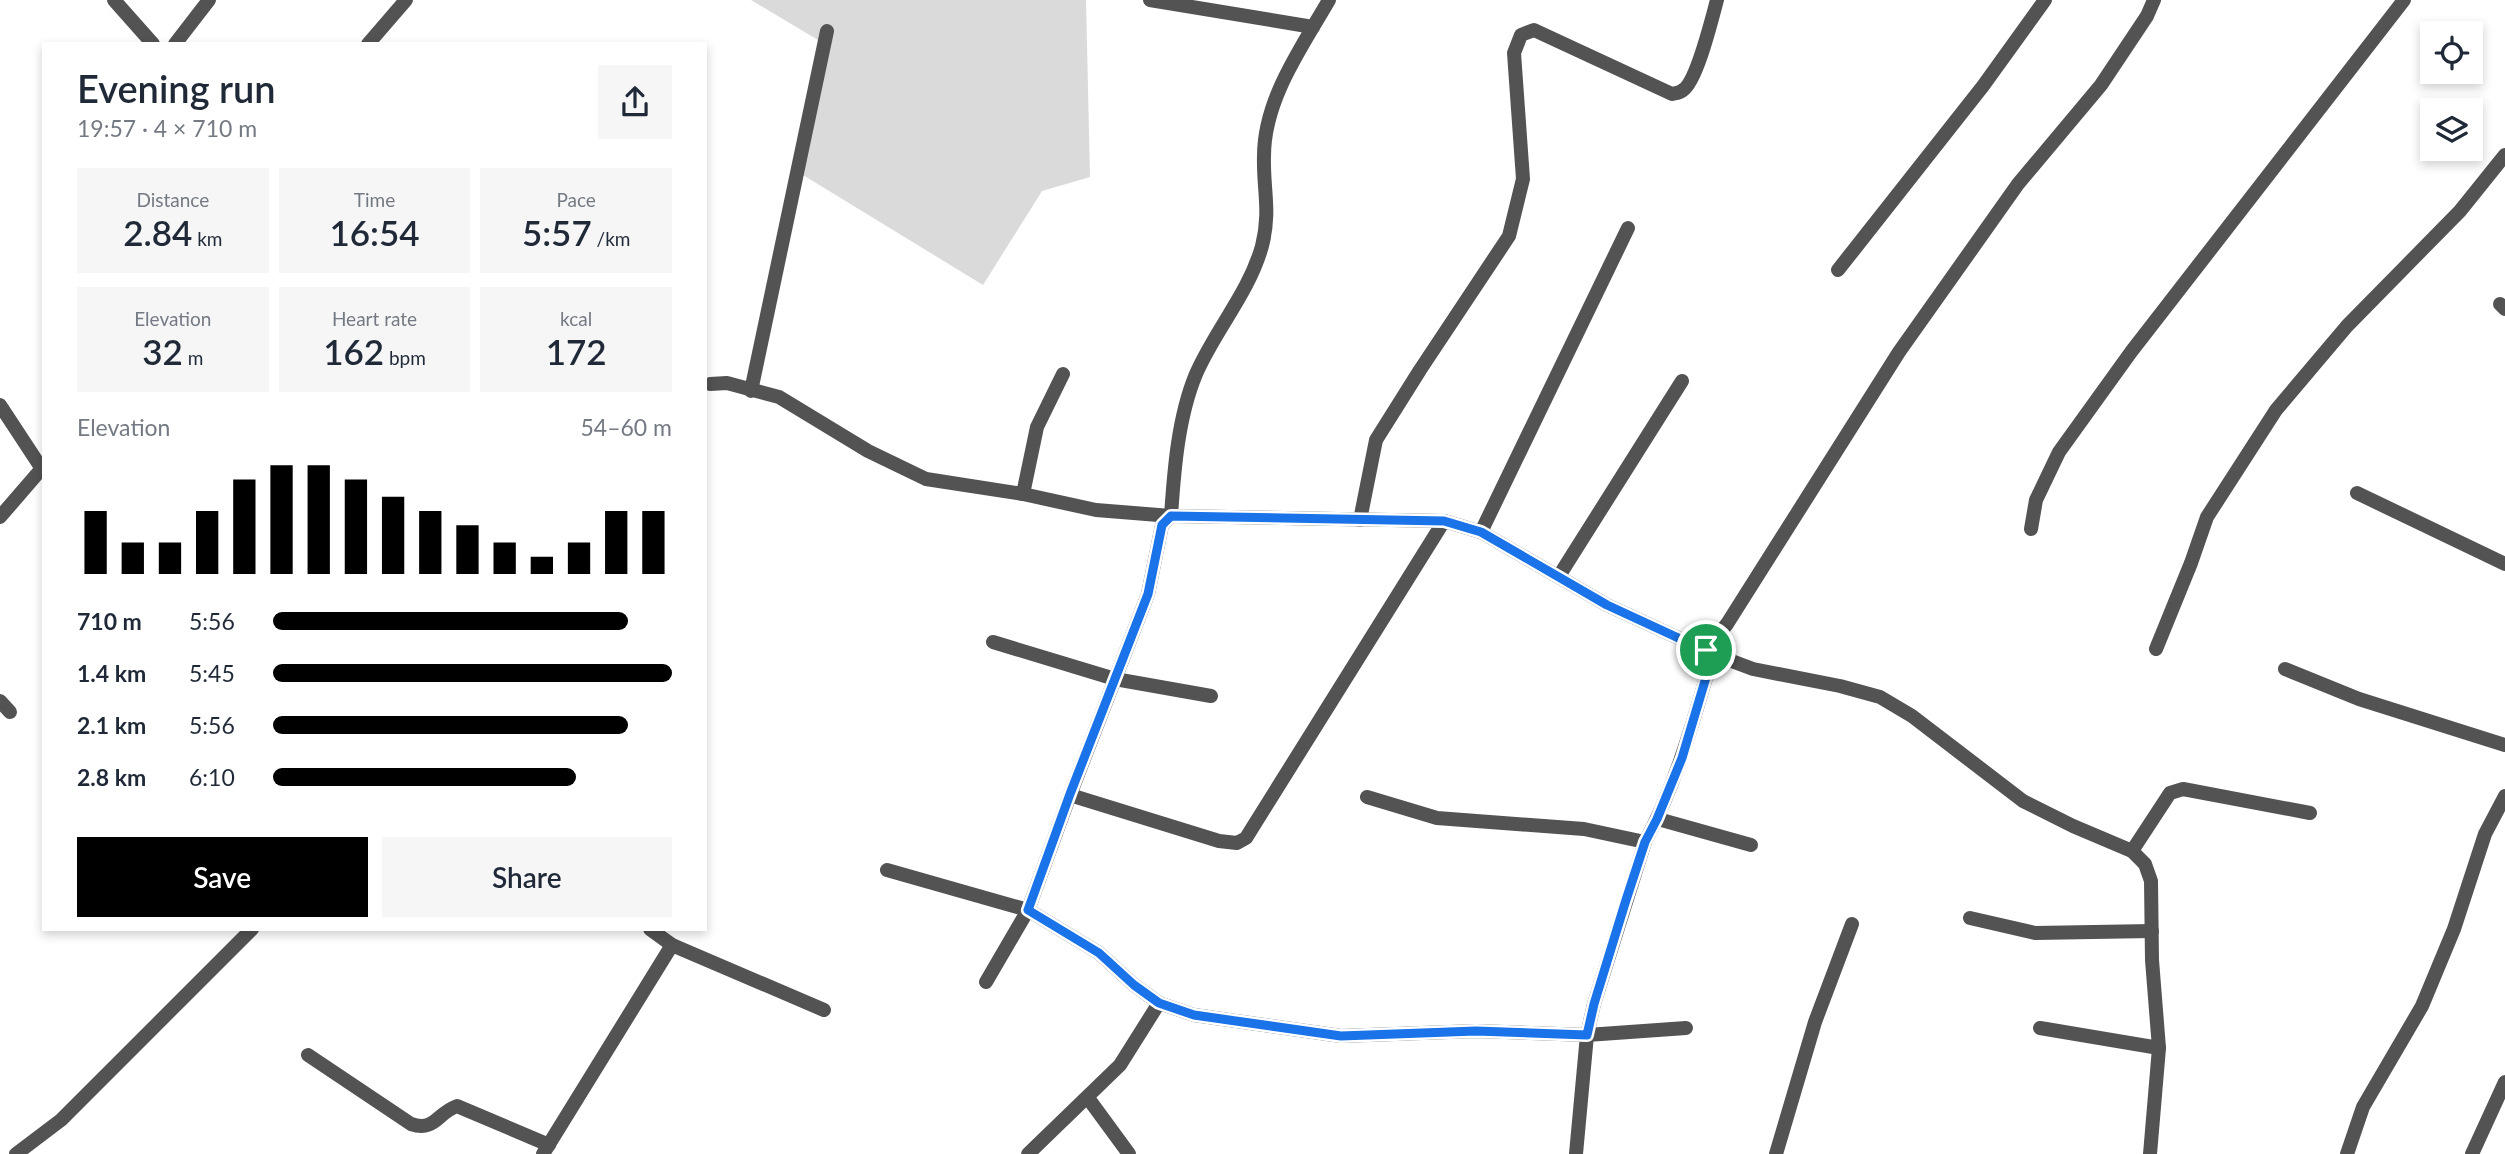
<!DOCTYPE html>
<meta charset="utf-8">
<style>
:root{--surface:#fff;--page:#f6f6f7;--text:#1f2937;--muted:#747a83;--accent:#000}
body{margin:0;font-family:Lato,sans-serif;background:var(--page);color:var(--text);height:100vh;display:flex;flex-direction:column;font-size:26px;white-space:nowrap}
*{box-sizing:border-box;margin:0}
p{font-size:23px;color:var(--muted)}
.icon{flex:none;width:38px;height:38px;fill:none;stroke:currentColor;stroke-width:2;stroke-linecap:round;stroke-linejoin:round}
.map{position:relative;flex:1;overflow:hidden}
.details{position:absolute;left:42px;top:42px;width:665px;height:889px;display:flex;flex-direction:column;background:var(--surface);border-radius:0px;box-shadow:0 4px 10px #0003}
.details>*{flex:none}
.controls{position:absolute;left:2420px;top:21px;display:grid;gap:14px}
.controls a{display:grid;place-items:center;width:63px;height:63px;border-radius:0px;background:var(--surface);box-shadow:0 4px 10px #0003;font-size:35px}
.pin{position:absolute;display:grid;place-items:center;width:60px;height:60px;color:#fff;margin:-30px;border:4px solid #fff;border-radius:50%;box-shadow:0 2px 7px #0007}
.round{display:grid;place-items:center;flex:none;width:74px;height:74px;border-radius:0px;background:var(--page)}
.summary{display:flex;align-items:center;justify-content:space-between;height:119px;padding:0 35px}
h1{font-size:38px;font-weight:600;line-height:52px}
.stats{display:grid;grid-template-columns:repeat(3,1fr);gap:10px;height:119px;padding:7px 35px}
.stats div{display:grid;align-content:center;border-radius:0px;background:var(--page);text-align:center}
.stats b{font-size:35px;font-weight:600}
.stats small{font-size:19px;font-weight:400}
.stats p{font-size:19px}
.chart{height:196px;padding:14px 35px}
.chart p{display:flex;justify-content:space-between}
.chart svg{width:100%;height:126px;margin-top:7px;stroke:var(--accent);stroke-width:6}
.cta{display:flex;gap:14px;margin-top:auto;padding:14px 35px}
.cta a{flex:1;height:80px;border-radius:0px;background:var(--accent);color:#fff;font-size:28px;font-weight:600;line-height:80px;text-align:center}
.cta a+a{background:var(--page);color:var(--text)}
ul{padding:0 35px;list-style:none;font-size:23px}
li{display:grid;grid-template-columns:112px 84px 1fr;align-items:center;height:52px}
li i{height:18px;border-radius:9px;background:var(--accent)}
.map>svg:first-child{display:block}
.green{fill:#dadada}
.lines{fill:none;stroke-linecap:round;stroke-linejoin:round}
.minor{stroke:#535353;stroke-width:14}
.route-casing{stroke:#fff;stroke-width:14}
.route{stroke:#1a73e8;stroke-width:9}
</style>
<div class="map">
<svg width="2505" height="1154" viewBox="0 0 2505 1154">
<rect width="100%" height="100%" fill="#fff"/>
<!-- green -->
<path class="green" d="M 751,0 L 1086,0 L 1090,177 L 1042,191 L 983,285 L 798,172 L 823,43 Z"/>
<g class="lines">
<!-- minor -->
<g class="minor">
<path d="M 114,0 L 153,44"/>
<path d="M 1150,0 L 1313,27"/>
<path d="M 175,44 L 209,0"/>
<path d="M 368,44 L 406,0"/>
<path d="M 1838,270 L 1983,86 L 2045,0"/>
<path d="M 2500,304 L 2505,309"/>
<path d="M 710,384 L 727,383 L 779,397 L 868,451 L 926,479 L 1023,494 L 1096,510 L 1171,516 L 1444,521 L 1481,532 L 1607,605 L 1713,654 L 1753,669 L 1840,686 L 1880,697 L 1912,716 L 2023,801 L 2073,826 L 2132,851 L 2145,864 L 2151,881 L 2152,960 L 2159,1048 L 2150,1154"/>
<path d="M 751,391 L 827,31"/>
<path d="M 0,405 L 44,472"/>
<path d="M 2357,493 L 2505,564"/>
<path d="M 1023,494 L 1037,427 L 1063,374"/>
<path d="M 0,517 L 44,466"/>
<path d="M 1360,520 L 1376,440 L 1420,370 L 1509,236 L 1523,179 L 1514,53 L 1521,35 L 1534,30 L 1672,94 C 1676,93 1680,93 1683,90 C 1697,81 1712,18 1717,0"/>
<path d="M 2031,529 L 2036,500 L 2059,452 L 2131,352 L 2404,0"/>
<path d="M 1481,532 L 1628,228"/>
<path d="M 1559,576 L 1682,381"/>
<path d="M 993,642 L 1115,679 L 1211,696"/>
<path d="M 2156,649 L 2191,563 L 2207,517 L 2276,410 L 2347,326 L 2460,211 L 2505,155"/>
<path d="M 1706,650 L 1727,624 L 1899,352 L 2018,184 L 2101,85 L 2147,16 L 2154,0"/>
<path d="M 2285,669 L 2359,699 L 2505,745"/>
<path d="M 0,701 L 10,712"/>
<path d="M 1070,795 L 1219,841 L 1237,843 L 1246,838 L 1444,521"/>
<path d="M 1367,797 L 1437,818 L 1584,829 L 1645,842"/>
<path d="M 1658,819 L 1751,845"/>
<path d="M 2132,851 L 2170,793 L 2183,789 L 2310,813"/>
<path d="M 887,870 L 1028,910 L 1099,953 L 1134,985 L 1159,1003 L 1194,1015 L 1341,1036 L 1476,1031 L 1587,1035 L 1686,1028"/>
<path d="M 1970,918 L 2035,933 L 2152,931"/>
<path d="M 650,929 L 672,945 L 824,1010"/>
<path d="M 986,982 L 1028,910 L 1070,795 L 1148,594 L 1162,525 L 1171,516 C 1174,471 1178,417 1196,374 C 1215,330 1249,293 1262,246 C 1271,211 1263,190 1264,156 C 1264,99 1302,47 1329,0"/>
<path d="M 2040,1028 L 2159,1048"/>
<path d="M 308,1055 L 411,1124 C 435,1132 437,1113 457,1106 L 549,1145"/>
<path d="M 1088,1098 L 1129,1154"/>
<path d="M 16,1154 L 61,1120 L 252,929"/>
<path d="M 543,1154 L 672,945"/>
<path d="M 1028,1154 L 1120,1065 L 1159,1003"/>
<path d="M 1576,1154 L 1587,1035 L 1594,1004 L 1645,842 C 1677,783 1694,718 1713,654"/>
<path d="M 1776,1154 L 1815,1022 L 1852,924"/>
<path d="M 2347,1154 L 2363,1107 L 2422,1006 L 2454,929 L 2485,834 L 2505,796"/>
<path d="M 2472,1154 L 2505,1082"/>
</g>
</g>
<g class="lines">
<!-- route casing -->
<g class="route-casing">
<path id="route" d="M 1171,516 L 1444,521 L 1481,532 L 1607,605 L 1713,654 L 1682,758 L 1657,819 L 1645,842 L 1626,900 L 1594,1004 L 1587,1035 L 1476,1031 L 1341,1036 L 1194,1015 L 1159,1003 L 1134,985 L 1099,953 L 1028,910 L 1070,794 L 1148,594 L 1162,525 Z"/>
</g>
<!-- route -->
<use href="#route" class="route"/>
</g>
</svg>
<div class="controls">
<a><svg class="icon" aria-label="locate" viewBox="0 0 24 24"><circle cx="12" cy="12" r="6"/><path d="M12 2v4M12 18v4M2 12h4M18 12h4"/></svg></a>
<a><svg class="icon" aria-label="layers" viewBox="0 0 24 24"><path d="M12 4l9 5-9 5-9-5zM3 14l9 5 9-5"/></svg></a>
</div>
<div class="pin" style="left:1706px;top:650px;background:#1e9e55"><svg class="icon" aria-label="arrive" viewBox="0 0 24 24"><path d="M6 21V4h12l-3 4 3 4H6"/></svg></div>
<section class="details">
<div class="summary"><div><h1>Evening run</h1><p>19:57 · 4 × 710 m</p></div><a class="round"><svg class="icon" aria-label="share" viewBox="0 0 24 24"><path d="M12 15V3M7 8l5-5 5 5M5 13v7h14v-7"/></svg></a></div>
<div class="stats">
<div><p>Distance</p><b>2.84<small> km</small></b></div>
<div><p>Time</p><b>16:54</b></div>
<div><p>Pace</p><b>5:57<small> /km</small></b></div>
</div>
<div class="stats">
<div><p>Elevation</p><b>32<small> m</small></b></div>
<div><p>Heart rate</p><b>162<small> bpm</small></b></div>
<div><p>kcal</p><b>172</b></div>
</div>
<div class="chart"><p><span>Elevation</span>54–60 m</p>
<svg viewBox="0 0 160 44" preserveAspectRatio="none"><path d="M5 44V22M15 44V33M25 44V33M35 44V22M45 44V11M55 44V6M65 44V6M75 44V11M85 44V17M95 44V22M105 44V27M115 44V33M125 44V38M135 44V33M145 44V22M155 44V22"/></svg>
</div>
<ul>
<li><b>710 m</b>5:56<i style="width:89%"></i></li>
<li><b>1.4 km</b>5:45<i style="width:100%"></i></li>
<li><b>2.1 km</b>5:56<i style="width:89%"></i></li>
<li><b>2.8 km</b>6:10<i style="width:76%"></i></li>
</ul>
<div class="cta"><a>Save</a><a>Share</a></div>
</section>
</div>
